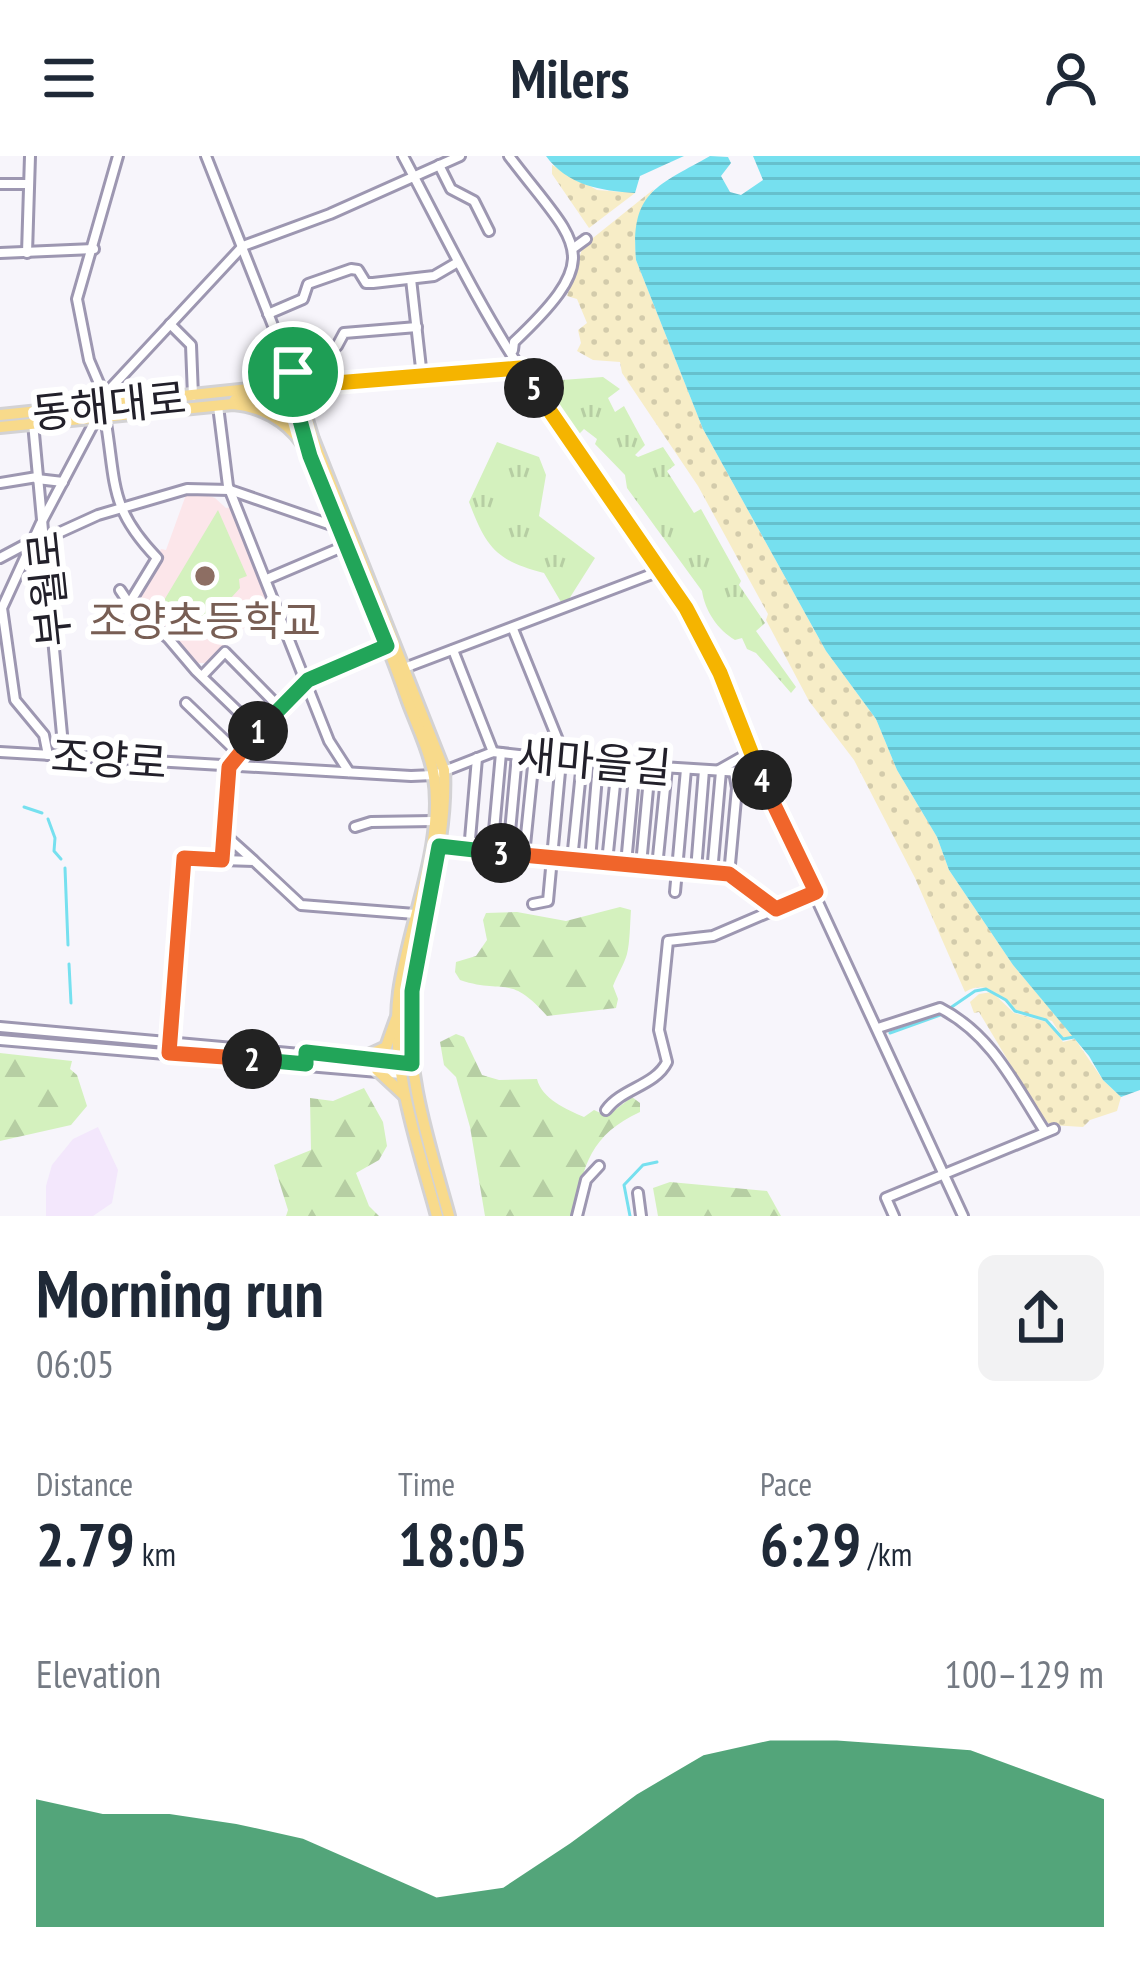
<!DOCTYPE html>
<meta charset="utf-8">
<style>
:root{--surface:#fff;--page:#f2f2f3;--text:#1f2937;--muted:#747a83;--accent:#0b8043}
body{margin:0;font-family:"PT Sans Narrow","Noto Sans KR",sans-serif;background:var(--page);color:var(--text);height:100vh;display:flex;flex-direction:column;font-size:45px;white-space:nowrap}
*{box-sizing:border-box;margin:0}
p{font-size:39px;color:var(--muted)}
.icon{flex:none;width:66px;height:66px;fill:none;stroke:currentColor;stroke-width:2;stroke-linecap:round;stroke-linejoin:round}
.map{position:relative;height:1060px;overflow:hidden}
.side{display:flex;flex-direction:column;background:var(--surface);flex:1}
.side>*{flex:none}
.pin{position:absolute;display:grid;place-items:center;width:102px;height:102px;color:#fff;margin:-51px;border:6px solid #fff;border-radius:50%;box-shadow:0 3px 12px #0007}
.km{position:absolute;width:60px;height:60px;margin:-30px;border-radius:50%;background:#222;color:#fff;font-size:33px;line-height:60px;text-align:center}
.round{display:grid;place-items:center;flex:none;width:126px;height:126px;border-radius:18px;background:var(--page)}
.headline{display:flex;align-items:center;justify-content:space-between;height:204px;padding:0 36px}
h1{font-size:66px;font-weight:700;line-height:90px}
.stats{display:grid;grid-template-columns:repeat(3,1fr);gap:18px;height:204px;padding:12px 36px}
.stats div{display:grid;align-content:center}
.stats b{font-size:60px;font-weight:700}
.stats small{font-size:33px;font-weight:400}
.stats p{font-size:33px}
.chart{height:336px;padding:24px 36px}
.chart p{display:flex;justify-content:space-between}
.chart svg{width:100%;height:216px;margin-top:12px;fill:var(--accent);opacity:.7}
header{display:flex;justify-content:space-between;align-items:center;height:156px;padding:0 36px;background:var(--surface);font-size:54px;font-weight:700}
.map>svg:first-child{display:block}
.industrial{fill:#f3e7fc}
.education{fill:#fce6ea}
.green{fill:#d4f1be}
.forest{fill:url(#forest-firs)}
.sand{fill:url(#sand-dots)}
.park{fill:url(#park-tufts)}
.water{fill:url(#water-rules)}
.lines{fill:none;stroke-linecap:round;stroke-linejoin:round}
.stream{stroke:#76e0ef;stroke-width:3}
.minor-casing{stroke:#9d97b1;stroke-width:14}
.major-casing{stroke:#d3d2d4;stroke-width:16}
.minor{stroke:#fff;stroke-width:8}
.major{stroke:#f8da8b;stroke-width:10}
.split-1-casing{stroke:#fff;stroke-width:24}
.split-2-casing{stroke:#fff;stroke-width:24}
.split-3-casing{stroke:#fff;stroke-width:24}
.split-4-casing{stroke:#fff;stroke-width:24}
.split-5-casing{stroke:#fff;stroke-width:24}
.split-6-casing{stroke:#fff;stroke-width:24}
.split-1{stroke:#22a559;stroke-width:15}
.split-2{stroke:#f0652b;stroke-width:15}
.split-3{stroke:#22a559;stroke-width:15}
.split-4{stroke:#f0652b;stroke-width:15}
.split-5{stroke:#f5b400;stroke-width:15}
.split-6{stroke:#f5b400;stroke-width:15}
.education-dot{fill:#8d6e63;stroke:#fff;stroke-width:4.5}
.labels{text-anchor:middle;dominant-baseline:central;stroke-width:12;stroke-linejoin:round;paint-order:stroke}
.street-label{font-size:42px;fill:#22202a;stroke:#fff}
.education-label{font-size:42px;fill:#785e54;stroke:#fff}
</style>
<header><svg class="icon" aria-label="menu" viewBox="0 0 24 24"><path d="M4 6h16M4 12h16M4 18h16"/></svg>Milers<svg class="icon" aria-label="person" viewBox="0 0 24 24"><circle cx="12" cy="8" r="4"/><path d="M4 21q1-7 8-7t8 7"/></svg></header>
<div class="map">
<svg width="1140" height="1060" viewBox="0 0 1140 1060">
<defs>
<pattern id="forest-firs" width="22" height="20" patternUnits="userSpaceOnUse" patternTransform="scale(3)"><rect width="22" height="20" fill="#d4f1be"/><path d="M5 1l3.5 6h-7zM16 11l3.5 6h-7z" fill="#b6cea3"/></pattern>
<pattern id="sand-dots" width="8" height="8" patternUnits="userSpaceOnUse" patternTransform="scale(3)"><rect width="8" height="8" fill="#f7edc7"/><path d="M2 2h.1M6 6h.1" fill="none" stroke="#d3cbab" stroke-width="1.8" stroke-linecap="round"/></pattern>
<pattern id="park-tufts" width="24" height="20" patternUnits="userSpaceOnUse" patternTransform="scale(3)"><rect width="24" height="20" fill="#d4f1be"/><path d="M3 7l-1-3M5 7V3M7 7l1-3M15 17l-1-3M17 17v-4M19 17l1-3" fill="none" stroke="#b6cea3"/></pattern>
<pattern id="water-rules" width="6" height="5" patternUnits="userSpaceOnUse" patternTransform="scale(3)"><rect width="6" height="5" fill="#76e0ef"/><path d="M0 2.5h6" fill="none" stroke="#66c0cd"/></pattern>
</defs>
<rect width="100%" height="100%" fill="#f7f5fb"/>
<!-- industrial -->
<path class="industrial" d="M 98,971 L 118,1014 L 112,1047 L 93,1060 L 46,1060 L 46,1030 L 52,1009 L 73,983 Z"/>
<!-- education -->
<path class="education" d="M 192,334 L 215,342 L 226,352 L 231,351 L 273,453 L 263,454 L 207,507 L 197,507 L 134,446 L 161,393 L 166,394 L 187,336 Z"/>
<!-- green -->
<path class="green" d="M 218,354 L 247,420 L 239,423 L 240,432 L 203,473 L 166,452 L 163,446 Z"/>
<!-- forest -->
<g class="forest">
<path d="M 620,751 L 631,754 C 630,767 630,786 627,798 C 624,809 617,819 613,830 L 618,843 L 616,852 L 547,860 C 509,817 505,839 460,824 L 455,816 L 456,806 L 476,800 L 487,784 L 483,764 L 486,757 L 517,756 L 566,765 Z"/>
<path d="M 456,878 L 464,881 L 482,919 L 499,924 L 537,923 C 542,943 566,953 584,961 L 594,954 L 607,960 L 632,941 L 640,947 L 640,956 C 592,978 581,1009 576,1060 L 485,1060 L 470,971 L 456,921 L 444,909 L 440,886 Z"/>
<path d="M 0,897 L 72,905 L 70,913 L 77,919 L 87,950 L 71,969 L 0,985 Z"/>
<path d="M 364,932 L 383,966 L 387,990 L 379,1004 L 356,1017 L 369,1050 L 379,1060 L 286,1060 L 288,1054 L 274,1009 L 311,994 L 310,942 L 333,945 Z"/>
<path d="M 670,1026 L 767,1035 L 781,1060 L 658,1060 L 653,1032 Z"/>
</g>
<!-- sand -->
<g class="sand">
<path d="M 552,9 L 597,34 L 635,37 L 589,72 L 552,18 Z"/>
<path d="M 654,33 C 637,59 634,74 636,104 L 703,273 L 826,495 L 876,563 L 897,614 L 937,681 L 949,714 L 1013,809 L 1073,880 L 1063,882 L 1052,865 C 1042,861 1033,860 1023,857 C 1000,849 993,820 965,836 L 915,722 L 854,604 L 809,545 L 766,464 L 768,458 L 698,330 L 622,217 L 620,206 L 593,204 L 577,195 L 581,187 L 578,174 L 587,167 L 577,143 L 567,140 L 583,90 Z"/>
<path d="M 992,836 L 1014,857 L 1047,866 L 1063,886 L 1075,883 L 1103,924 L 1121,941 L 1117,955 L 1090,964 L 1083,971 L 1051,969 L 1043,963 L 979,856 L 974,857 L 970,846 L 979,838 Z"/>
</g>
<!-- park -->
<g class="park">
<path d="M 603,221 L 620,233 L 608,242 L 615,256 L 624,250 L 645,289 L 635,299 L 638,301 L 663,291 L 675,309 L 667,315 L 694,357 L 701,353 L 741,425 L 739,429 L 765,467 L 756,475 L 796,531 L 791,537 L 756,497 L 747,493 L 742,482 L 735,484 C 718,474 705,455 702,435 L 627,332 L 625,319 L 595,288 L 597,283 L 584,273 L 578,279 L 545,231 L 548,225 Z"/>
<path d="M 497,286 L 539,301 L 546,319 L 539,360 L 595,402 L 569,443 L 561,446 L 544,417 C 496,405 486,391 469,346 Z"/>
</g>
<!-- water -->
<g class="water">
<path d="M 546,0 L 684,0 L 640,20 L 635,37 C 601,35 567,29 546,0 Z"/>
<path d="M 710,0 L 728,1 L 731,7 L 721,20 L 730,36 L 741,39 L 763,24 L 753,0 L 1140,0 L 1140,934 L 1121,941 L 1103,924 L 1089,900 L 1013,809 L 949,714 L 937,681 L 897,614 L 876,563 L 826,495 L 703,273 L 636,104 C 630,36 657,30 710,0 Z"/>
</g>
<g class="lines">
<!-- stream -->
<g class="stream">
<path d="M 24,651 L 42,657"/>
<path d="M 48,663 L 55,682 L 54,695 L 61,703"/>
<path d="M 65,712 L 68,789"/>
<path d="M 69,808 L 71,847"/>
<path d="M 890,877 L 940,859 L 975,835 L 986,833 L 1006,844 L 1015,855 L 1046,864 L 1063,883 L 1074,881"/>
<path d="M 630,1060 L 624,1029 L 643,1009 L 657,1006"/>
</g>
<!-- minor casing -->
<g class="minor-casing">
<g id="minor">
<path d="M 206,0 L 296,228 L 521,212"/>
<path d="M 403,0 C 442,73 478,149 524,218 C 606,339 708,454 749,597 L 963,1060"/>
<path d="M 509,0 C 577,90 608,97 514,186 L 513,194"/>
<path d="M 439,9 L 451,33 L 474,45 L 489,75"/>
<path d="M 0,28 L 28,28"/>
<path d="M 575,91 L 586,83"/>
<path d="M 0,97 L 94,93"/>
<path d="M 27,97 L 30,0"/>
<path d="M 411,123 L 422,221"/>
<path d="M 268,158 L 303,143 L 308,128 L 351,113 L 358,114 L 366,127 L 373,127 L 434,120 L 458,106"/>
<path d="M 170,168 L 191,189 L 193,240"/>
<path d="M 337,190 L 344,177 L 417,171"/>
<path d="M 106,243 L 109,234 L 243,90 L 330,58 L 460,0"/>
<path d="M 107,246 L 89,204 L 77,143 L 118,0"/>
<path d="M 218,250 L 228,330 L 329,585 L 349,616"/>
<path d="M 108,259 L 106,267 C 116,330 110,353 157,402 L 129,448"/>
<path d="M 33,267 L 64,600"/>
<path d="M 37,323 L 63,326"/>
<path d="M 0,327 L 37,321"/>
<path d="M 43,384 L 98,359 L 187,333 L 230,334 L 337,371"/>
<path d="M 0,402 L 32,385"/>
<path d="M 267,423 L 347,389"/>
<path d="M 120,434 L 132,452 L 168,482 L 196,515 L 258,575"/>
<path d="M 513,473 L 562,594 L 548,745 L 533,748"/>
<path d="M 387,490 L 308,523 L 238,597 L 229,611 L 222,704 L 254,705 L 301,749 L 415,758"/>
<path d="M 453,494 L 493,596"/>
<path d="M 407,511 L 660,415"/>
<path d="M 202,520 L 225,496 L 280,552"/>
<path d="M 186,547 L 238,597"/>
<path d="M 0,596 L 411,620 L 434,619 L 493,596 L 582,606 L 757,617"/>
<path d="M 48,599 L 44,579 L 15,544 L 2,452 L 41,367 L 96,263"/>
<path d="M 719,614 L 749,597"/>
<path d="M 355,671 L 371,666 L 434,665"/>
<path d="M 224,678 L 253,704"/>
<path d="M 439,690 L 729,719 L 776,753"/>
<path d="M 469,695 L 477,602"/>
<path d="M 492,697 L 501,597"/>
<path d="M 508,698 L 517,599"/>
<path d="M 524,699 L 534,601"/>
<path d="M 572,704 L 582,606"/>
<path d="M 590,704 L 598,608"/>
<path d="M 607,706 L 617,609"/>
<path d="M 626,708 L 635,610"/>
<path d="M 641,709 L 650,611"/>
<path d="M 657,711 L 667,612"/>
<path d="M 696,714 L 704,614"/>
<path d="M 712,717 L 721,615"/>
<path d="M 729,719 L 737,632 L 734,616"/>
<path d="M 675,736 L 686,613"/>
<path d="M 0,871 L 400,907"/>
<path d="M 878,872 L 940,852 C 991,878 1014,927 1044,974"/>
<path d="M 0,884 L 402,918"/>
<path d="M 169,890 L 184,702 L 222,704"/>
<path d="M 606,954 C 622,932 655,930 667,906 L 659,874 L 668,785 L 713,780 L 816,736"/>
<path d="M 638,1037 L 641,1060"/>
<path d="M 577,1060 L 586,1024 L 599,1010"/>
<path d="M 894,1060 L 886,1042 L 1054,973"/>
</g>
</g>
<!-- major casing -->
<g class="major-casing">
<g id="major">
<path d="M 235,244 L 298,235"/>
<path d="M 306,254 L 312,237 L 327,228"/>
<path d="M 0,259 L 296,228 L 313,283 L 444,614 C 448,692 418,765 411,842 C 404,915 430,990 449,1060"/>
<path d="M 299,262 C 328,359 375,448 407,543 C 416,568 430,595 434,621 C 445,688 408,769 399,836 C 389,911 418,989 437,1060"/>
<path d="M 0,271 L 233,248 C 260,250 286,264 302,287"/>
<path d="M 362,902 L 386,891 L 396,863"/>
<path d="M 377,914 L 405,940"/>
</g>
</g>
<!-- minor -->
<use href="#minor" class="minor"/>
<!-- major -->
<use href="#major" class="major"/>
</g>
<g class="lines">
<!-- split-1 casing -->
<g class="split-1-casing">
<path id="split-1" d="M 258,575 L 308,524 L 387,490 L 310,300 L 290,229 L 296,228 L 293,216"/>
</g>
<!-- split-2 casing -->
<g class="split-2-casing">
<path id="split-2" d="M 252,903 L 169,897 L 184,702 L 222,704 L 229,611 L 258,575"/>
</g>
<!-- split-3 casing -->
<g class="split-3-casing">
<path id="split-3" d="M 252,903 L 306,908 L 306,896 L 412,908 L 412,835 L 439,690 L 501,697"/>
</g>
<!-- split-4 casing -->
<g class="split-4-casing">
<path id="split-4" d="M 501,697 L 729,718 L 776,753 L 816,736 L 762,624"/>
</g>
<!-- split-5 casing -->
<g class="split-5-casing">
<path id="split-5" d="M 534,232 L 686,452 L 720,517 L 762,624"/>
</g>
<!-- split-6 casing -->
<g class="split-6-casing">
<path id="split-6" d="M 293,216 L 323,228 L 520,212 L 534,232"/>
</g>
<!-- split-1 -->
<use href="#split-1" class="split-1"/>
<!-- split-2 -->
<use href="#split-2" class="split-2"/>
<!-- split-3 -->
<use href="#split-3" class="split-3"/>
<!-- split-4 -->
<use href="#split-4" class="split-4"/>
<!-- split-5 -->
<use href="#split-5" class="split-5"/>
<!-- split-6 -->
<use href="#split-6" class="split-6"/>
</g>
<!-- markers -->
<circle class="education-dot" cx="205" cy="420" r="12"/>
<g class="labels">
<!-- street labels -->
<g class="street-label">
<text transform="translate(109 249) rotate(-6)">동해대로</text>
<text transform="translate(48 433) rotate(-96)">부월로</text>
<text transform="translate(109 603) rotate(4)">조양로</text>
<text transform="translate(594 605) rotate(5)">새마을길</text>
</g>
<!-- education labels -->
<g class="education-label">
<text x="205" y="464">조양초등학교</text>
</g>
</g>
</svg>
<div class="pin" style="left:293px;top:216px;background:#1e9e55"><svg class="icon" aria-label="arrive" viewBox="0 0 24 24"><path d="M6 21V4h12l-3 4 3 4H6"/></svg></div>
<b class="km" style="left:258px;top:575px">1</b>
<b class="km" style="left:252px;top:903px">2</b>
<b class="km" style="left:501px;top:697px">3</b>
<b class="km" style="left:762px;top:624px">4</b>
<b class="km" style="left:534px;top:232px">5</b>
</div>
<section class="side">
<div class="headline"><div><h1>Morning run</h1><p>06:05</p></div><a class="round"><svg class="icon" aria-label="share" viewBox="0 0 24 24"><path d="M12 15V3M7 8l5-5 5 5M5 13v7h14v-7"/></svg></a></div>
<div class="stats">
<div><p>Distance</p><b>2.79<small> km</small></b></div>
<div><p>Time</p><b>18:05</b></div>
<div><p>Pace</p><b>6:29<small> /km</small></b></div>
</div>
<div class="chart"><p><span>Elevation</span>100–129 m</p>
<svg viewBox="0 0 160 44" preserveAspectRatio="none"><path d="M0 44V18L10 21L20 21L30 23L40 26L50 32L60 38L70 36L80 27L90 17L100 9L110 6L120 6L130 7L140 8L150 13L160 18V44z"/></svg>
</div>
</section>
